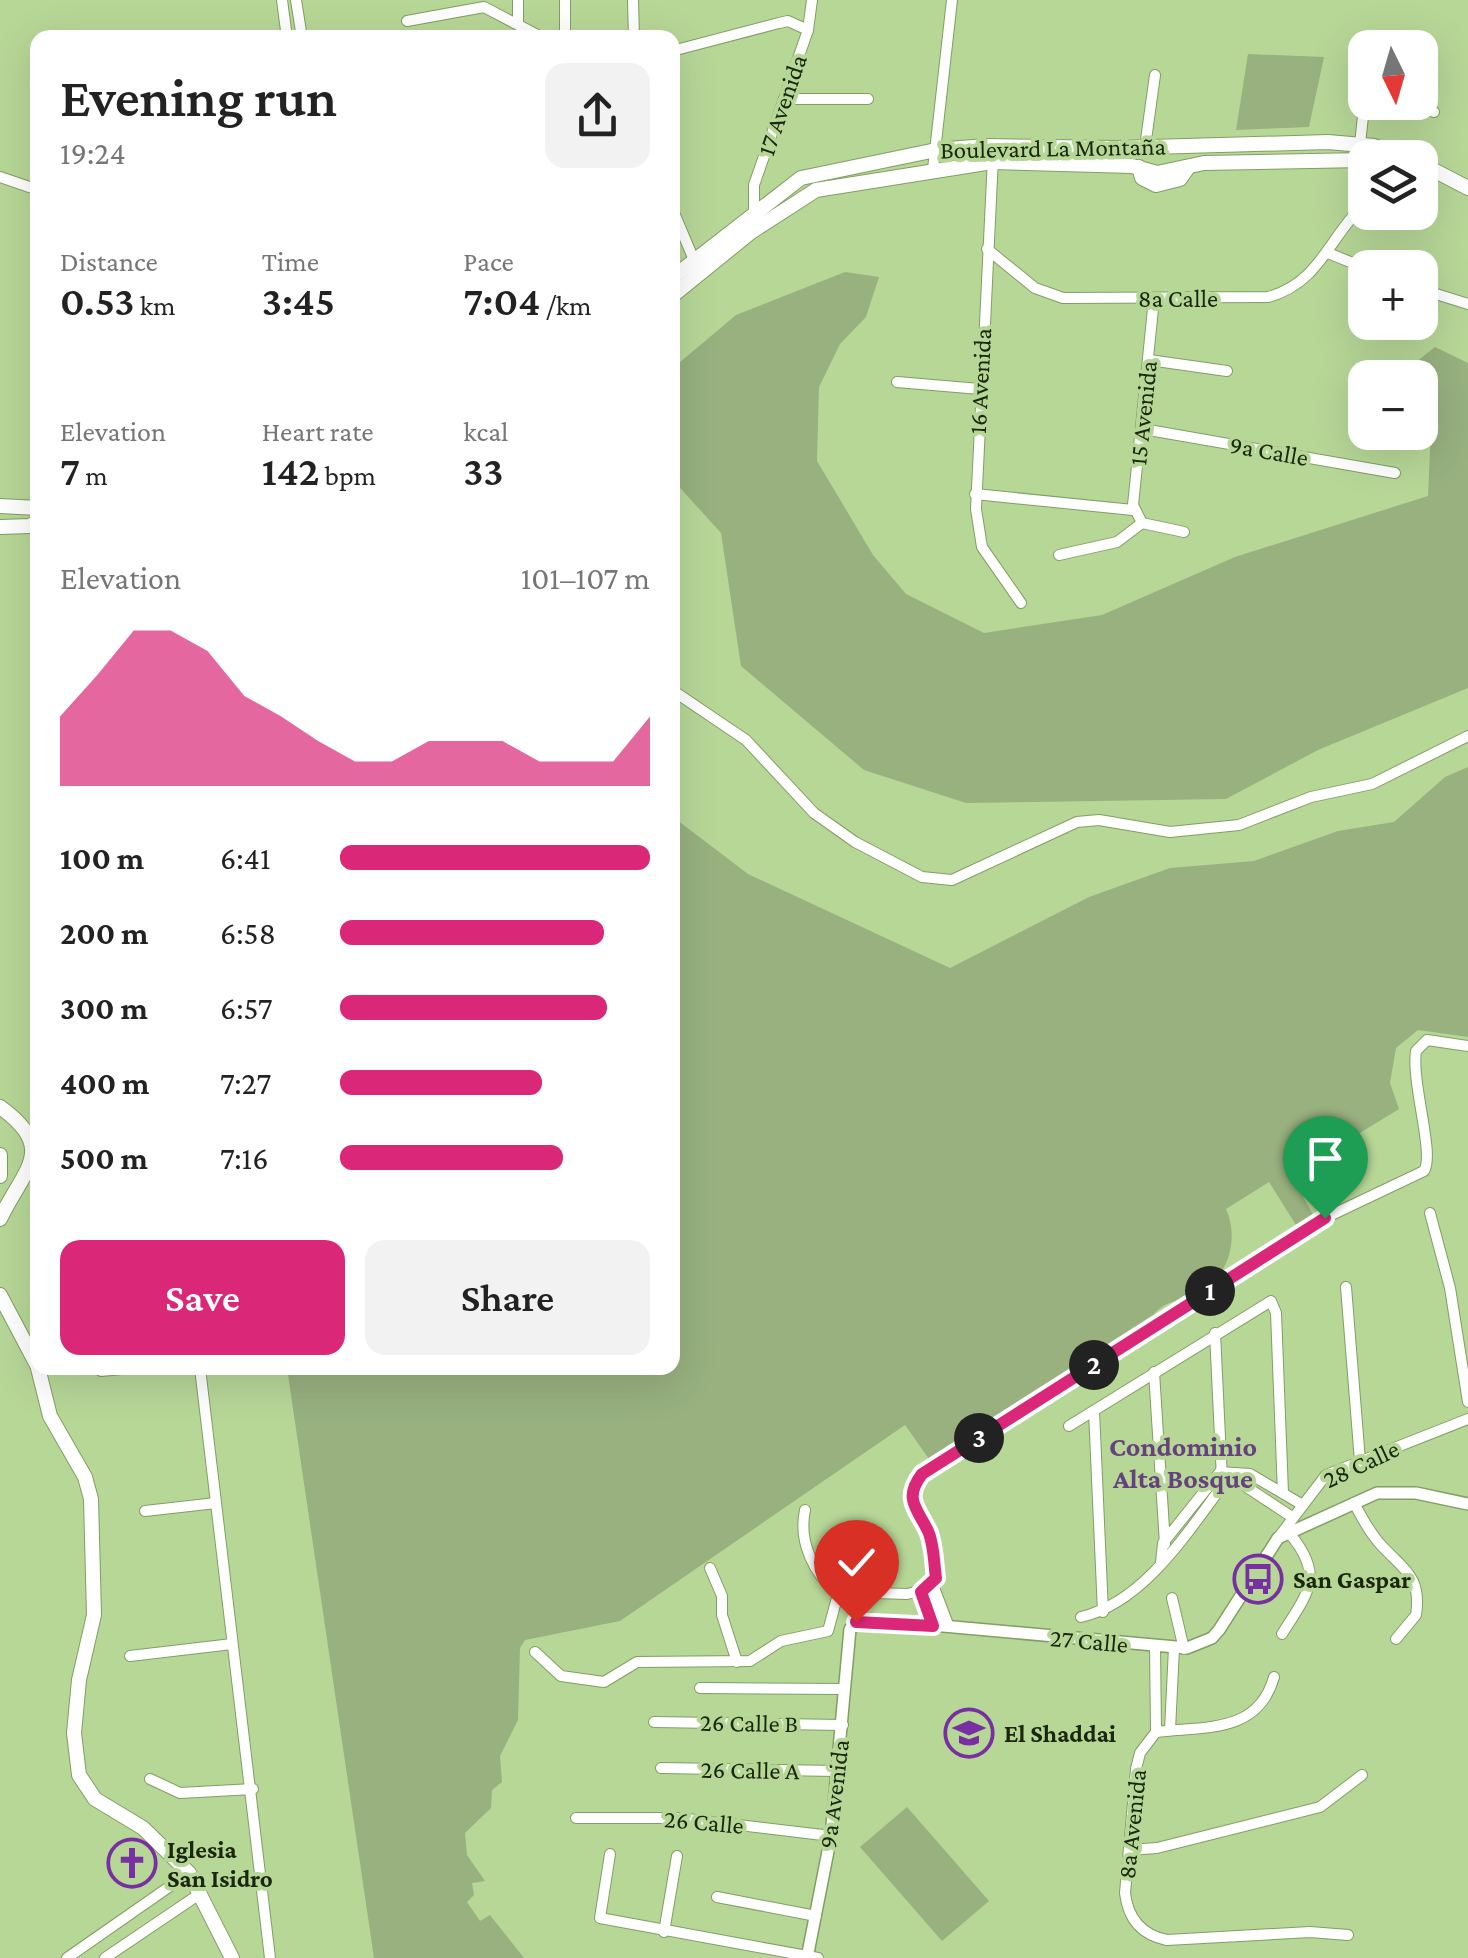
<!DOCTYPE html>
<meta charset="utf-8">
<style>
:root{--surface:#fff;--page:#f2f2f2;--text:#222;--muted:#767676;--accent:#db2777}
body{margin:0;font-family:"Crimson Pro",serif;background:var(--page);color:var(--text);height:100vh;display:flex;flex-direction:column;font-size:38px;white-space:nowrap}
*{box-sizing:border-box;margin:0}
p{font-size:32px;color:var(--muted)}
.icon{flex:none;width:55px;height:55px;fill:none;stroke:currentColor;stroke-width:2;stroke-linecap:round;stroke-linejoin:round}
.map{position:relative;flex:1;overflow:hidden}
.drawer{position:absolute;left:30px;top:30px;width:650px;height:1345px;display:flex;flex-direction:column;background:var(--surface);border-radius:20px;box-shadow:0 10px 40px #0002}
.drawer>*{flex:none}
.needle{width:65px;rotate:175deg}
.controls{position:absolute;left:1348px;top:30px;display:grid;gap:20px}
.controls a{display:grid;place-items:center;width:90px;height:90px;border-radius:20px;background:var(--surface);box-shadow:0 10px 40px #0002;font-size:50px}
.pin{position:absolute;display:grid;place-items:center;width:85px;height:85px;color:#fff;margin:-102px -42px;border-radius:50% 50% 50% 0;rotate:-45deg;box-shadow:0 0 10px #0007}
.pin .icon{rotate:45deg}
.km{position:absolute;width:50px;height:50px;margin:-25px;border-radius:50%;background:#222;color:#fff;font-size:28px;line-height:50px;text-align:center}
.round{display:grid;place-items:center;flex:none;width:105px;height:105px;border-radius:20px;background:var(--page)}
.overview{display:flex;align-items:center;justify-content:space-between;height:170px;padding:0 30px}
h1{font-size:55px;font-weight:600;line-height:75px}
.stats{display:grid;grid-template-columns:repeat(3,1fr);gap:15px;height:170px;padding:10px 30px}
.stats div{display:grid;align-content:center}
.stats b{font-size:42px;font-weight:600}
.stats small{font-size:28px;font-weight:400}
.stats p{font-size:28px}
.chart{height:280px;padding:20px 30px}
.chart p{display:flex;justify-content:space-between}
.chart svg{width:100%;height:180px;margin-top:10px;fill:var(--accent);opacity:.7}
.cta{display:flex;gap:20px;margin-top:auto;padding:20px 30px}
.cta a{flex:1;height:115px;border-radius:20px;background:var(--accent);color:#fff;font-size:40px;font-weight:600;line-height:115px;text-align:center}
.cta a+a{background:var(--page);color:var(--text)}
ul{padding:0 30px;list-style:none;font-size:32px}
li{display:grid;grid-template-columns:160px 120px 1fr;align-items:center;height:75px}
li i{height:25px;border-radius:12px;background:var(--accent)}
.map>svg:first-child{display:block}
.green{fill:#98b17f}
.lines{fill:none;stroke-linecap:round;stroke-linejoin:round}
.minor-casing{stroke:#819f62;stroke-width:12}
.tertiary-casing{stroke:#819f62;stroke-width:14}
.secondary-casing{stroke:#819f62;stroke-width:16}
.minor{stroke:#fff;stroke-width:10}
.tertiary{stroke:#fff;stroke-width:11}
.secondary{stroke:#fff;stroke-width:14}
.route-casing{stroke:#fff;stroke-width:20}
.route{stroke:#db2777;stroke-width:12}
.labels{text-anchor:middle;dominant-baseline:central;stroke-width:8;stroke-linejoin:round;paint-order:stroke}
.street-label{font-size:25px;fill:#1a260d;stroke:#b7d797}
.poi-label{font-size:25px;font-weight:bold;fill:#1a260d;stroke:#b7d797;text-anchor:start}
.neighbourhood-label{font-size:28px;font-weight:bold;fill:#65427d;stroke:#b7d797}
</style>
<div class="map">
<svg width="1468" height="1958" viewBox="0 0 1468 1958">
<rect width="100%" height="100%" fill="#b7d797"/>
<!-- green -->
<g class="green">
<path d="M 1248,54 L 1324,57 L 1309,127 L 1236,130 Z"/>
<path d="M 845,272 L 879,277 L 866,317 L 840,344 L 819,387 L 817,461 L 873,555 L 906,594 L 984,633 L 1102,615 L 1235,557 L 1428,496 L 1431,427 L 1420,414 L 1420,378 L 1397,377 L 1435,347 L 1468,363 L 1468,688 L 1318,750 L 1226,799 L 966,803 L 864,770 L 741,666 L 721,533 L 672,479 L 673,368 L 736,315 Z"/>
<path d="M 1468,767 L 1468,1037 L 1418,1030 L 1396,1048 L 1390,1083 L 1399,1109 L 1291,1175 L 1316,1220 L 1299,1230 L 1269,1182 L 1226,1209 C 1240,1239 1228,1281 1194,1295 C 1178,1302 1166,1300 1153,1315 L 929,1459 L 905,1425 L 620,1621 L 525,1640 L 520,1648 L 518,1720 L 500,1756 L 502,1782 L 492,1790 L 491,1808 L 465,1833 L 467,1855 L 485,1881 L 472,1883 L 474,1895 L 467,1902 L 480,1921 L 490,1915 L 524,1958 L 374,1958 L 287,1368 L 672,1368 L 673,817 L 748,874 L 950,968 L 1089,897 L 1170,868 L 1254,861 L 1338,831 L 1394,822 L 1445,777 Z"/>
<path d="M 907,1807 L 989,1901 L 942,1941 L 860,1847 Z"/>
</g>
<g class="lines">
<!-- minor casing -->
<g class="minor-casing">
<g id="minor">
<path d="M 282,0 L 287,38"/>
<path d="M 296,0 L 302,38"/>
<path d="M 518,0 L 518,24"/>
<path d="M 565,0 L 565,38"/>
<path d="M 633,0 L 634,38"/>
<path d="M 407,21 L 484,7 L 543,38"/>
<path d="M 672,51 L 779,23 L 788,21 L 808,30"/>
<path d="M 784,99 L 868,99"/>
<path d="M 1406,102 L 1434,112"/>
<path d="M 1360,144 L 1365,98"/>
<path d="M 1145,147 L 1155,75"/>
<path d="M 993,158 L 976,509 L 982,547 L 1021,603"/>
<path d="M 933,169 L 952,0"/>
<path d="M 0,177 L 38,190"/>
<path d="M 1420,179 L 1431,177"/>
<path d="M 672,208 L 694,260"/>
<path d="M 754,210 L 754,185 L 808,30 L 812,0"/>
<path d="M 987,249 L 1035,288 L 1063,298 L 1268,297 C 1320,283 1329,237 1365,203"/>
<path d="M 1328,253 L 1365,268"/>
<path d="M 1420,289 L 1468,304"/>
<path d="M 1149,360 L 1227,371"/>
<path d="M 897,382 L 980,389"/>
<path d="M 1143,429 L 1395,473"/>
<path d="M 975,494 L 1133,510"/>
<path d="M 1142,523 L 1133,505 L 1154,299"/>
<path d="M 1142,523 L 1184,532"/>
<path d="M 672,545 L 672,648"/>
<path d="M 1059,555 L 1117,542 L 1142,523"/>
<path d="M 672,690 L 746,740 L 814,813 L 855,842 L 922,877 L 952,880 L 1077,822 L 1099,820 L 1170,832 L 1239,825 L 1311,797 L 1372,784 L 1468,736"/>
<path d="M 1430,1213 L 1450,1288 L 1468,1402"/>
<path d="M 1346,1287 L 1360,1461"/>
<path d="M 1215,1333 L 1222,1479"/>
<path d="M 200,1368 L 270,1958"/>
<path d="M 101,1371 L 132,1368"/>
<path d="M 1154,1372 L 1165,1544"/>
<path d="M 1094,1411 L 1103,1612"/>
<path d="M 1069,1426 L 1271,1301 L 1276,1313 L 1283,1493"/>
<path d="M 1354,1503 C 1362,1518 1370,1533 1381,1545 C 1403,1569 1422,1576 1416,1615 L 1396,1639"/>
<path d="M 805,1510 C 798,1542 814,1574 838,1594"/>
<path d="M 145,1511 L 216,1503"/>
<path d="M 1278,1538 L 1326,1475 L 1468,1419"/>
<path d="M 1161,1562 L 1163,1543 L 1220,1472 L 1250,1474 L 1301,1504"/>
<path d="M 710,1568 L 722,1596 L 722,1615 L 737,1662"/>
<path d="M 933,1585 L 949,1627"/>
<path d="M 921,1592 L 933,1626"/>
<path d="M 1172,1598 L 1184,1649"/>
<path d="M 1081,1617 C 1144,1602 1186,1534 1223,1485 L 1242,1484 L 1292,1517"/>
<path d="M 1282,1634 C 1308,1593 1325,1576 1290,1534"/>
<path d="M 1155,1646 L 1156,1732 L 1140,1753 L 1136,1769 L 1125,1893 C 1128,1919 1142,1935 1167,1940 L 1310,1932 L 1348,1935"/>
<path d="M 535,1652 L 561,1676 L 604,1682 L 637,1662 L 750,1661 L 781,1641 L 828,1631 L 838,1594 L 844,1592 L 907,1594 L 928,1589 L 935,1578 C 934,1564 934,1549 930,1535 C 921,1510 901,1501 922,1475 L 1325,1218 L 1424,1171 C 1435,1155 1411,1082 1416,1051 L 1427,1040 L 1468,1046"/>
<path d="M 130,1656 L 232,1644"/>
<path d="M 700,1688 L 845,1689"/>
<path d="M 654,1722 L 843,1725"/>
<path d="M 1170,1730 L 1174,1648"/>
<path d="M 1156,1732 C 1205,1726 1258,1734 1274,1677"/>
<path d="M 661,1768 L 838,1771"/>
<path d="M 150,1779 L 180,1793 L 253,1789"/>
<path d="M 576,1818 L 679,1818 L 831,1836"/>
<path d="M 1129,1850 L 1157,1848 L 1320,1807 L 1362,1775"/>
<path d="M 610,1854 L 600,1918 L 818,1958"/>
<path d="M 717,1897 L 816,1916"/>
<path d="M 664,1932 L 677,1856"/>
<path d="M 67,1958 L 189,1873"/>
<path d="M 105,1958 L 201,1893"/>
</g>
</g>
<!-- tertiary casing -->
<g class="tertiary-casing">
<path id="tertiary" d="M 807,1958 L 831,1836 L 850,1629 L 865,1619 L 1187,1648 L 1212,1638 L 1219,1630 L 1278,1538 L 1377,1493 L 1416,1493 L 1468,1504"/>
</g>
<!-- secondary casing -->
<g class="secondary-casing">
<g id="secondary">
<path d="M 1420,163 L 1468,188"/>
<path d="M 1139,167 L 1142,178 L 1156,185 L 1180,179 L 1187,169"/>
<path d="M 672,278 L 801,178 L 936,150 L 986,146 L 1116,148 L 1328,142 L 1374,146 L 1409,158"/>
<path d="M 672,296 L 751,232 L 816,190 L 992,162 L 1132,166 L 1157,173 L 1204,163 L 1365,160"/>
<path d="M 0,506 L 38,508"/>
<path d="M 0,527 L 30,526 L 38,521"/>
<path d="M 0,1107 C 59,1149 23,1170 0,1219"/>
<path d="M 0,1155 L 0,1176"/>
<path d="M 0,1295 L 38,1367"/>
<path d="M 38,1368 L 50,1416 L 85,1477 L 91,1499 L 94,1615 L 79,1680 L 74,1733 L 79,1775 L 95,1799 L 143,1828 L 189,1873 L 232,1958"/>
</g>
</g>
<!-- minor -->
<use href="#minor" class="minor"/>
<!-- tertiary -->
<use href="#tertiary" class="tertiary"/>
<!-- secondary -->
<use href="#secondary" class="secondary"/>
</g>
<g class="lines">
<!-- route casing -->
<g class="route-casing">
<path id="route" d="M 856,1622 L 933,1626 L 921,1592 L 936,1578 C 934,1564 934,1544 928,1531 C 917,1508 903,1499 922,1474 L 1325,1218"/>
</g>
<!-- route -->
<use href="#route" class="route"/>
</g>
<!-- icons -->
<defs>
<g id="bus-ring" transform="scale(2.5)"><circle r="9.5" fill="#b7d797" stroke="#782fa2" stroke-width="1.5"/><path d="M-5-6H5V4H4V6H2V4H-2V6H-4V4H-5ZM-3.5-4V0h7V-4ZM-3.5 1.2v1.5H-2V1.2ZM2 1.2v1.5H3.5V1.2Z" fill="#782fa2"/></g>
<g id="school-ring" transform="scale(2.5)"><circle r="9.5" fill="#b7d797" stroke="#782fa2" stroke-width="1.5"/><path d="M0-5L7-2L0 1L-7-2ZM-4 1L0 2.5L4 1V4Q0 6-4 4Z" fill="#782fa2"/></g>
<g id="church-ring" transform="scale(2.5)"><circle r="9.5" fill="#b7d797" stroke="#782fa2" stroke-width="1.5"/><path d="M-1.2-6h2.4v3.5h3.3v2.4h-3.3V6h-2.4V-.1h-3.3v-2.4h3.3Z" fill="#782fa2"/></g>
</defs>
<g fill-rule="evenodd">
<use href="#bus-ring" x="1258" y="1579"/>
<use href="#school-ring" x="969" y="1733"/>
<use href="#church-ring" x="132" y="1863"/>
</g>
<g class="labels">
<!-- street labels -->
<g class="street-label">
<text transform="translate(782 105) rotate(-71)">17 Avenida</text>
<text transform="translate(1053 148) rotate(-1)">Boulevard La Montaña</text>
<text x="1178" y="298">8a Calle</text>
<text transform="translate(980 381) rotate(-87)">16 Avenida</text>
<text transform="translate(1143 413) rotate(-84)">15 Avenida</text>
<text transform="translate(1269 451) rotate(10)">9a Calle</text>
<text transform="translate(1361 1464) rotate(-25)">28 Calle</text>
<text transform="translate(1089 1641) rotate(5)">27 Calle</text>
<text transform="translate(749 1723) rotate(1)">26 Calle B</text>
<text transform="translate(750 1770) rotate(1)">26 Calle A</text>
<text transform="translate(834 1794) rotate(-83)">9a Avenida</text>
<text transform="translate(704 1822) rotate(5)">26 Calle</text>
<text transform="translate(1132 1824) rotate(-84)">8a Avenida</text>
</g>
<!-- poi labels -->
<g class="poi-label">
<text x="1293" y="1579">San Gaspar</text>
<text x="1004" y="1733">El Shaddai</text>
<text x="167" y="1849">Iglesia<tspan x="167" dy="29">San Isidro</tspan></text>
</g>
<!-- neighbourhood labels -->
<g class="neighbourhood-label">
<text x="1183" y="1446">Condominio<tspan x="1183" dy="32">Alta Bosque</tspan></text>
</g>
</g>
</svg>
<div class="controls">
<a><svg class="needle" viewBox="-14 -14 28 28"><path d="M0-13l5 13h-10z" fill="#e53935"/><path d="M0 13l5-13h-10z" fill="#767676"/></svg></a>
<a><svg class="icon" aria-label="layers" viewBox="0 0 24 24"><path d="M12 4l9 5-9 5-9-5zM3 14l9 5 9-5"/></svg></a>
<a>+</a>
<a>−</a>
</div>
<div class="pin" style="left:1325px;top:1218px;background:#1e9e55"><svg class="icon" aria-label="arrive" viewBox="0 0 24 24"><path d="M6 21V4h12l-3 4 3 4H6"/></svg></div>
<div class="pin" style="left:856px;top:1622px;background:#d93025"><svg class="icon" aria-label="check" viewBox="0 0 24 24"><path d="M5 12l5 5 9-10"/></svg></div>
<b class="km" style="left:1210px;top:1291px">1</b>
<b class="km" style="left:1094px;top:1365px">2</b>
<b class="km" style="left:979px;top:1438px">3</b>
<section class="drawer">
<div class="overview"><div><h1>Evening run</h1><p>19:24</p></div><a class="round"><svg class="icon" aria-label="share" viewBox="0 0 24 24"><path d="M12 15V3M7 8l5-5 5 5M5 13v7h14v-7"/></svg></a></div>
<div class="stats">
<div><p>Distance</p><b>0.53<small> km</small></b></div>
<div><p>Time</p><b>3:45</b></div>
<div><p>Pace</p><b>7:04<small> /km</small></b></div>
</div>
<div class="stats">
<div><p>Elevation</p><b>7<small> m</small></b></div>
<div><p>Heart rate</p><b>142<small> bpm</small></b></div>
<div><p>kcal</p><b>33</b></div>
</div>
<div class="chart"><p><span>Elevation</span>101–107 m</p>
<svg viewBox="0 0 160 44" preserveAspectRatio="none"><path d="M0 44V27L10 17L20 6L30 6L40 11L50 22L60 27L70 33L80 38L90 38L100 33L110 33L120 33L130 38L140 38L150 38L160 27V44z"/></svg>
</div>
<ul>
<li><b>100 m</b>6:41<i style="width:100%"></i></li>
<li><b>200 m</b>6:58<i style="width:85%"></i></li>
<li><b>300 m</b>6:57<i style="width:86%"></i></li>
<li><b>400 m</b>7:27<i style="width:65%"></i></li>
<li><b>500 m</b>7:16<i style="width:72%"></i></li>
</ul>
<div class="cta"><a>Save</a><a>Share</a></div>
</section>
</div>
